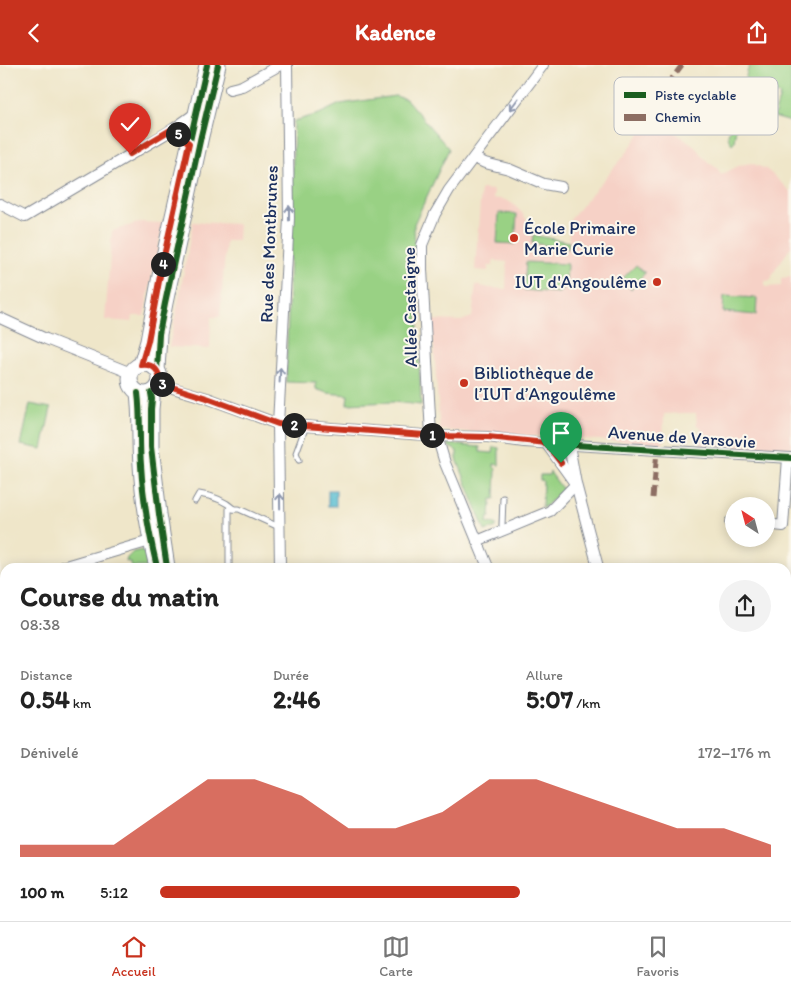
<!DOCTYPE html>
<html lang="fr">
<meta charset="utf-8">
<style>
:root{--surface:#fff;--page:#f2f2f2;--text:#222;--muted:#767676;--line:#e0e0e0;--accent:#c8321e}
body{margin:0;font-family:Itim,sans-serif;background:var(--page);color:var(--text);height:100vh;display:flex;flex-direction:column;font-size:19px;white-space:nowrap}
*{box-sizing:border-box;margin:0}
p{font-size:16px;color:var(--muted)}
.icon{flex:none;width:28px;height:28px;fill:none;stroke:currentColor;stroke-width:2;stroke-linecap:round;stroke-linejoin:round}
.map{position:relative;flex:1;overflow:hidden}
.panel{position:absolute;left:0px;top:498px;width:791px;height:359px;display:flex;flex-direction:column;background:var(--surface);border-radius:15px 15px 0 0;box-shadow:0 2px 12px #0003}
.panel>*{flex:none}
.needle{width:32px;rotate:324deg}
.controls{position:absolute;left:725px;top:432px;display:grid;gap:10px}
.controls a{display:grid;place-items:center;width:50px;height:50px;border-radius:50%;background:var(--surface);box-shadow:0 2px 12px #0003;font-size:25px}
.pin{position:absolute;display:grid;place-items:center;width:42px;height:42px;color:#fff;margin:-51px -21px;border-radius:50% 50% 50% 0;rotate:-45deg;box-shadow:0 0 5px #0007}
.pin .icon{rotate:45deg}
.km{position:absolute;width:25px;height:25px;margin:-12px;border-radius:50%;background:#222;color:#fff;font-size:14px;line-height:25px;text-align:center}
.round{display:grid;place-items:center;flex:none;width:52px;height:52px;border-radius:26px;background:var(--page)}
.head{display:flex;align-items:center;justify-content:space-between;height:85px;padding:0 20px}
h1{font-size:28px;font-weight:700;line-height:38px}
.figures{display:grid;grid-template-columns:repeat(3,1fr);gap:8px;height:85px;padding:5px 20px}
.figures div{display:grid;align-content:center}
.figures b{font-size:25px;font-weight:700}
.figures small{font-size:14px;font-weight:400}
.figures p{font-size:14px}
.chart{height:140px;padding:10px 20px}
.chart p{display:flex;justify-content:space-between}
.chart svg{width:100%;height:90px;margin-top:5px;fill:var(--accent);opacity:.7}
ul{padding:0 20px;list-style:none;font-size:16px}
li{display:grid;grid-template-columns:80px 60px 1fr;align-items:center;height:38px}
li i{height:12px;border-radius:6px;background:var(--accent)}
header{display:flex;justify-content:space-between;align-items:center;height:65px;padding:0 20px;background:var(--accent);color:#fff;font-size:22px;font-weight:700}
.menu{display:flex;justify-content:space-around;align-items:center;height:70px;border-top:1px solid var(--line);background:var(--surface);font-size:14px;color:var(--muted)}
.menu a{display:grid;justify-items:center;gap:2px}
.menu .selected{color:var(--accent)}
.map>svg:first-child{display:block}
.built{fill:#f6d1c6}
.green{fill:#99d184;stroke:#5a8071}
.water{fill:#53bbd0;stroke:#377597}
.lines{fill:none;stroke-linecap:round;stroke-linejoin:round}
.lane-casing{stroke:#858a94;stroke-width:7}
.street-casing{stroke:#858a94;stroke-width:12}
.secondary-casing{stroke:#858a94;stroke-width:17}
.lane{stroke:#fff;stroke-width:5}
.street{stroke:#fff;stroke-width:10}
.secondary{stroke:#fff;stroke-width:15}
.quiet{stroke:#8d6e63;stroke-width:5;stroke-dasharray:10 5;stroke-linecap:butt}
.cycleway-casing{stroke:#fbf7ec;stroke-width:9}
.cycleway{stroke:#1b5e20;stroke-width:6}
.oneway{stroke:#8d97ae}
.route-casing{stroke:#fff;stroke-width:10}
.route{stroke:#c8321e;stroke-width:6}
.poi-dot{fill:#c8321e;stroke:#fbf7ec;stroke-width:2}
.labels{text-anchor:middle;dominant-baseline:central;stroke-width:4;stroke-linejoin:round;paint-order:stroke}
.poi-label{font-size:18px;fill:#1b2f5e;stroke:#fbf7ec;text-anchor:start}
.street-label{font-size:18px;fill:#1b2f5e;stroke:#fbf7ec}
.key{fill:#fbf7ec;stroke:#b8bbc1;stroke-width:1}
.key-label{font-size:14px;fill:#1b2f5e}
</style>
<header><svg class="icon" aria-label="back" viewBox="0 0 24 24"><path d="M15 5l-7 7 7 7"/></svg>Kadence<svg class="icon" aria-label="share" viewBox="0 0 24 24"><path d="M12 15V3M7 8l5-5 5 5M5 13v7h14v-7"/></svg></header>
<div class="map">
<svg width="791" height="856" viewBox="0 0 791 856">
<rect width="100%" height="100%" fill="#fbf7ec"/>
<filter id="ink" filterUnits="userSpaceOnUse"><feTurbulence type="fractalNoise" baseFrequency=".02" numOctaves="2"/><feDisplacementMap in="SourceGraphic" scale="10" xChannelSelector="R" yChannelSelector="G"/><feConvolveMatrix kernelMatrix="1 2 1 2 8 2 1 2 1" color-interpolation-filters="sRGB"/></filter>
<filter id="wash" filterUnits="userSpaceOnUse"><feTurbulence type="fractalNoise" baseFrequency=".0096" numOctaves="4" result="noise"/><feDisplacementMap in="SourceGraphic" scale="20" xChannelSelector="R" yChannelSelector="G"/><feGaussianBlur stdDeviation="1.12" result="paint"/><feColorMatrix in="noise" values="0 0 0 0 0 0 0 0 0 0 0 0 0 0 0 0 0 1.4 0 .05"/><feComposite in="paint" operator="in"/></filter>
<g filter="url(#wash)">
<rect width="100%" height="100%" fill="#efe6c9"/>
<!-- built -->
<g class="built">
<path d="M 652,52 L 695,81 L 699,87 L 709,98 L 717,103 L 721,110 L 740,100 L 751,98 L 766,104 L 773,110 L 791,127 L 791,182 L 777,202 L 772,211 L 771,215 L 765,216 L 765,222 L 781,221 L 781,213 L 791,212 L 791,391 L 699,385 L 701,361 L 697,361 L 696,348 L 685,348 L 664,349 L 663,379 L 440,365 L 432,255 L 461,256 L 472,252 L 476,220 L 489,223 L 506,224 L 507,197 L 497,196 L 495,194 L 493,197 L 493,201 L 488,201 L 488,206 L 475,205 L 481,124 L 494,125 L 493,133 L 506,135 L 513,139 L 522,148 L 529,158 L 533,170 L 569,177 L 570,154 L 624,91 Z"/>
<path d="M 141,157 L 163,158 L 144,251 L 133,251 L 132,257 L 105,255 L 112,166 Z"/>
<path d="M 193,157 L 239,159 L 238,176 L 226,176 L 220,252 L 211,252 L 210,284 L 169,282 L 178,239 Z"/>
<path d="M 786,685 L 791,685 L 791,856 L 790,856 L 786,825 Z"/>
<path d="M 5,746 L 5,851 L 37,851 L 38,856 L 0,856 L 0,748 Z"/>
</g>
<!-- green -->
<g class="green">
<path d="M 750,0 L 791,0 L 791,57 L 774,52 L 780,30 L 744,21 L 747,7 Z"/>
<path d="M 395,31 L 406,34 L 449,84 L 414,159 L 421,340 L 393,337 L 347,339 L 348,330 L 327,328 L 316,324 L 316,318 L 286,317 L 294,56 L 319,49 L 340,39 Z"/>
<path d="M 734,60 L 736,62 L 734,77 L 732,79 C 726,73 727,65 734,60 Z"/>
<path d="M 499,148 L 517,149 L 515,179 L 497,178 Z"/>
<path d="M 533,170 L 569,177 L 568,184 L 532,178 Z"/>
<path d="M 526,197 L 567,199 L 566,221 L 559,228 L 524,225 Z"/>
<path d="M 636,200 L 645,208 L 631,224 L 621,215 Z"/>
<path d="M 724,231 L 757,233 L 756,250 L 723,247 Z"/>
<path d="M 30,339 L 51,343 L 42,384 L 21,380 Z"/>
<path d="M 448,379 L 480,382 L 480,387 L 493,388 L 494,382 L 499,383 L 499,400 L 494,399 L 494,402 L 496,403 L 495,434 L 491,434 L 490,452 L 488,452 L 487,458 L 496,459 L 496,462 L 485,466 L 457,394 L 457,386 L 448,381 Z"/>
<path d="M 550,407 L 563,425 L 546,441 L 542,443 L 543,416 L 540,415 L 540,410 L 549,410 Z"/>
<path d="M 142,485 L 146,491 L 148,502 L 132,502 L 130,496 L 126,497 L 127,493 L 133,487 Z"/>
<path d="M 5,551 L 5,619 L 0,616 L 0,552 Z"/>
</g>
<!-- water -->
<rect class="water" x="328" y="425" width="8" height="16"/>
</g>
<g filter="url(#ink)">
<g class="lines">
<!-- lane casing -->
<g class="lane-casing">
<g id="lane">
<path d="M 299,395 L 296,388 L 306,361"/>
<path d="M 503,433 L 502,460 L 503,465"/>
<path d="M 195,436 L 199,429 C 213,431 224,435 234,444"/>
<path d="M 229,502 L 229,444 L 239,444 L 279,462"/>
</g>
</g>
<!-- street casing -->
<g class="street-casing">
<g id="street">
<path d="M 230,24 L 242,21 L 280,0"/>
<path d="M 189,78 L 172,65 L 196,48"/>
<path d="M 474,93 L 485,98 L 509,104 L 544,119 L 561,122"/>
<path d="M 0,139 L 25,152 L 172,65"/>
<path d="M 0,253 L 46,274 L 131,308"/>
<path d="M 159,319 L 207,333 L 278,359 L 437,371 L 488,372 L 524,377 L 791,393"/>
<path d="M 431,370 L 422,204 L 422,180 L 435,149 L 449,125 L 543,0"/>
<path d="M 437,371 L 445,398 L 488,502"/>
<path d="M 546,378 L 574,417"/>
<path d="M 569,380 L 576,419 L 598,502"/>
<path d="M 730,457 L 734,457"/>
<path d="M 766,459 L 783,461 L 788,393"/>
<path d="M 477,476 L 550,446 L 576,419"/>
<path d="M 62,502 L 150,476"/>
<path d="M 280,502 L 278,359 L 289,153 L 287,0"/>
<path d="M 0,522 L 5,521"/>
<path d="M 786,570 L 791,569"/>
<path d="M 0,626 L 5,629"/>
<path d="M 429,851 L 432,856"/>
<path d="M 690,851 L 691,856"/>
<path d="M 295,856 L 303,851"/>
</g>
</g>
<!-- secondary casing -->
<g class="secondary-casing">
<g id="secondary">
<circle cx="145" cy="314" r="15"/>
<path d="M 141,300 L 148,276 L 162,200 L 207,0"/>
<path d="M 157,305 L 159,269 L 165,238 L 201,71 L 218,0"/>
<path d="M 138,328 C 141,352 139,376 141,400 C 143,435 149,469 157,502"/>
<path d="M 151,328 L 152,334 L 151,344 L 151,382 L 159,449 L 167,502"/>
<path d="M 550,851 L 567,856"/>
</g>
</g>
<!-- lane -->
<use href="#lane" class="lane"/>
<!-- street -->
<use href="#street" class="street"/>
<!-- secondary -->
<use href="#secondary" class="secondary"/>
<!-- quiet -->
<g class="quiet">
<path d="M 667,20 L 682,0"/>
<path d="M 653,433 L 657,385"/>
</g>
<!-- cycleway casing -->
<g class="cycleway-casing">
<g id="cycleway">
<path d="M 141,300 L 148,276 L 162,200 L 207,0"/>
<path d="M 157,305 L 159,269 L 165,238 L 201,71 L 218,0"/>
<path d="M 159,319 L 207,333 L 278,359 L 437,371 L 488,372 L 524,377 L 791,393"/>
<path d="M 138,328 C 141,352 139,376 141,400 C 143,435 149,469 157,502"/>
<path d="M 151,328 L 152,334 L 151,344 L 151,382 L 159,449 L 167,502"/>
</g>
</g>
<!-- cycleway -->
<use href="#cycleway" class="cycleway"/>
</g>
<!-- one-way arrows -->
<defs><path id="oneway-shaft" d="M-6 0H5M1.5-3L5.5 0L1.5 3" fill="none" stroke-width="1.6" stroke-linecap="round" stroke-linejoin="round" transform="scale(1.25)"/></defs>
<g class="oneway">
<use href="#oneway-shaft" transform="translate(514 39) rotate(127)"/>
<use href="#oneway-shaft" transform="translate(289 148) rotate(-90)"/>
<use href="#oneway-shaft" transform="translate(280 310) rotate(-87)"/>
<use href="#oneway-shaft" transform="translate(280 436) rotate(-91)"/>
</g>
</g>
<g class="lines" filter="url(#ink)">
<!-- route casing -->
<g class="route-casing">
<path id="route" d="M 130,89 L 172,64 L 189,78 L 162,200 L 148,276 L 141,300 C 153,298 161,306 159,318 L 207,333 L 278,359 L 438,371 L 488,372 L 546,378 L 561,398"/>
</g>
<!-- route -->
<use href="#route" class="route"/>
</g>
<!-- markers -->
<g class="poi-dot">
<circle cx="514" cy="173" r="5"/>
<circle cx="657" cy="217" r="5"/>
<circle cx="464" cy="318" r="5"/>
</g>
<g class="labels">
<!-- poi labels -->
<g class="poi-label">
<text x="524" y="163">École Primaire<tspan x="524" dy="21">Marie Curie</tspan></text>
<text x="647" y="217" text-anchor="end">IUT d'Angoulême</text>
<text x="474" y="308">Bibliothèque de<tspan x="474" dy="21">l’IUT d’Angoulême</tspan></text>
</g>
<!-- street labels -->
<g class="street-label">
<text transform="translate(269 179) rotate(-88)">Rue des Montbrunes</text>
<text transform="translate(410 242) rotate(-91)">Allée Castaigne</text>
<text transform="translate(682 372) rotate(4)">Avenue de Varsovie</text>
</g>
</g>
<!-- legend -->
<rect x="614" y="12" width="164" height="58" rx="8" class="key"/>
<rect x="624" y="27" width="22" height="6" fill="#1b5e20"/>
<rect x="624" y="49" width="22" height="7" fill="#8d6e63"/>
<g class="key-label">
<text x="655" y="35">Piste cyclable</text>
<text x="655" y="57">Chemin</text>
</g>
</svg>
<div class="controls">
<a><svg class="needle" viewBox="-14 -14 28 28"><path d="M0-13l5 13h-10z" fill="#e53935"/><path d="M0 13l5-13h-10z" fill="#767676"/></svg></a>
</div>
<div class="pin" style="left:561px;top:398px;background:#1e9e55"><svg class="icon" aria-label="arrive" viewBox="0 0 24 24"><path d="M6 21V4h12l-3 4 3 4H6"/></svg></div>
<div class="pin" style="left:130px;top:89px;background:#d93025"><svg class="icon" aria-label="check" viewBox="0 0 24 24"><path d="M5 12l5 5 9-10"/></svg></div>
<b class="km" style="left:432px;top:370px">1</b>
<b class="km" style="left:294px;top:360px">2</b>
<b class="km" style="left:162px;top:319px">3</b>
<b class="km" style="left:163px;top:199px">4</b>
<b class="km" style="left:178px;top:69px">5</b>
<section class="panel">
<div class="head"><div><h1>Course du matin</h1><p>08:38</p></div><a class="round"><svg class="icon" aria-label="share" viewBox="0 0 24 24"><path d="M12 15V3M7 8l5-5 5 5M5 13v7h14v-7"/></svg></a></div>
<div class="figures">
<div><p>Distance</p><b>0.54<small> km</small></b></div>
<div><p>Durée</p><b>2:46</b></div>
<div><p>Allure</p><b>5:07<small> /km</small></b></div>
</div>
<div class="chart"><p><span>Dénivelé</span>172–176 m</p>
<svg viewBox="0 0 160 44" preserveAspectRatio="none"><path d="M0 44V38L10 38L20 38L30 22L40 6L50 6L60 14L70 30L80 30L90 22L100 6L110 6L120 14L130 22L140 30L150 30L160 38V44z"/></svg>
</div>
<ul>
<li><b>100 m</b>5:12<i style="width:59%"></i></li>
</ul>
</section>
</div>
<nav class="menu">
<a class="selected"><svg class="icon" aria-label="home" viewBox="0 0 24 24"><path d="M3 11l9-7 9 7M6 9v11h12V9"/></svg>Accueil</a>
<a><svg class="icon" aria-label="map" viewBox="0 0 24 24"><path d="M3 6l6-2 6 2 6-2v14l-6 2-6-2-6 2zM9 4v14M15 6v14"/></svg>Carte</a>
<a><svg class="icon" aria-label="saved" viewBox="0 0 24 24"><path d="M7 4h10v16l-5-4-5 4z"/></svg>Favoris</a>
</nav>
